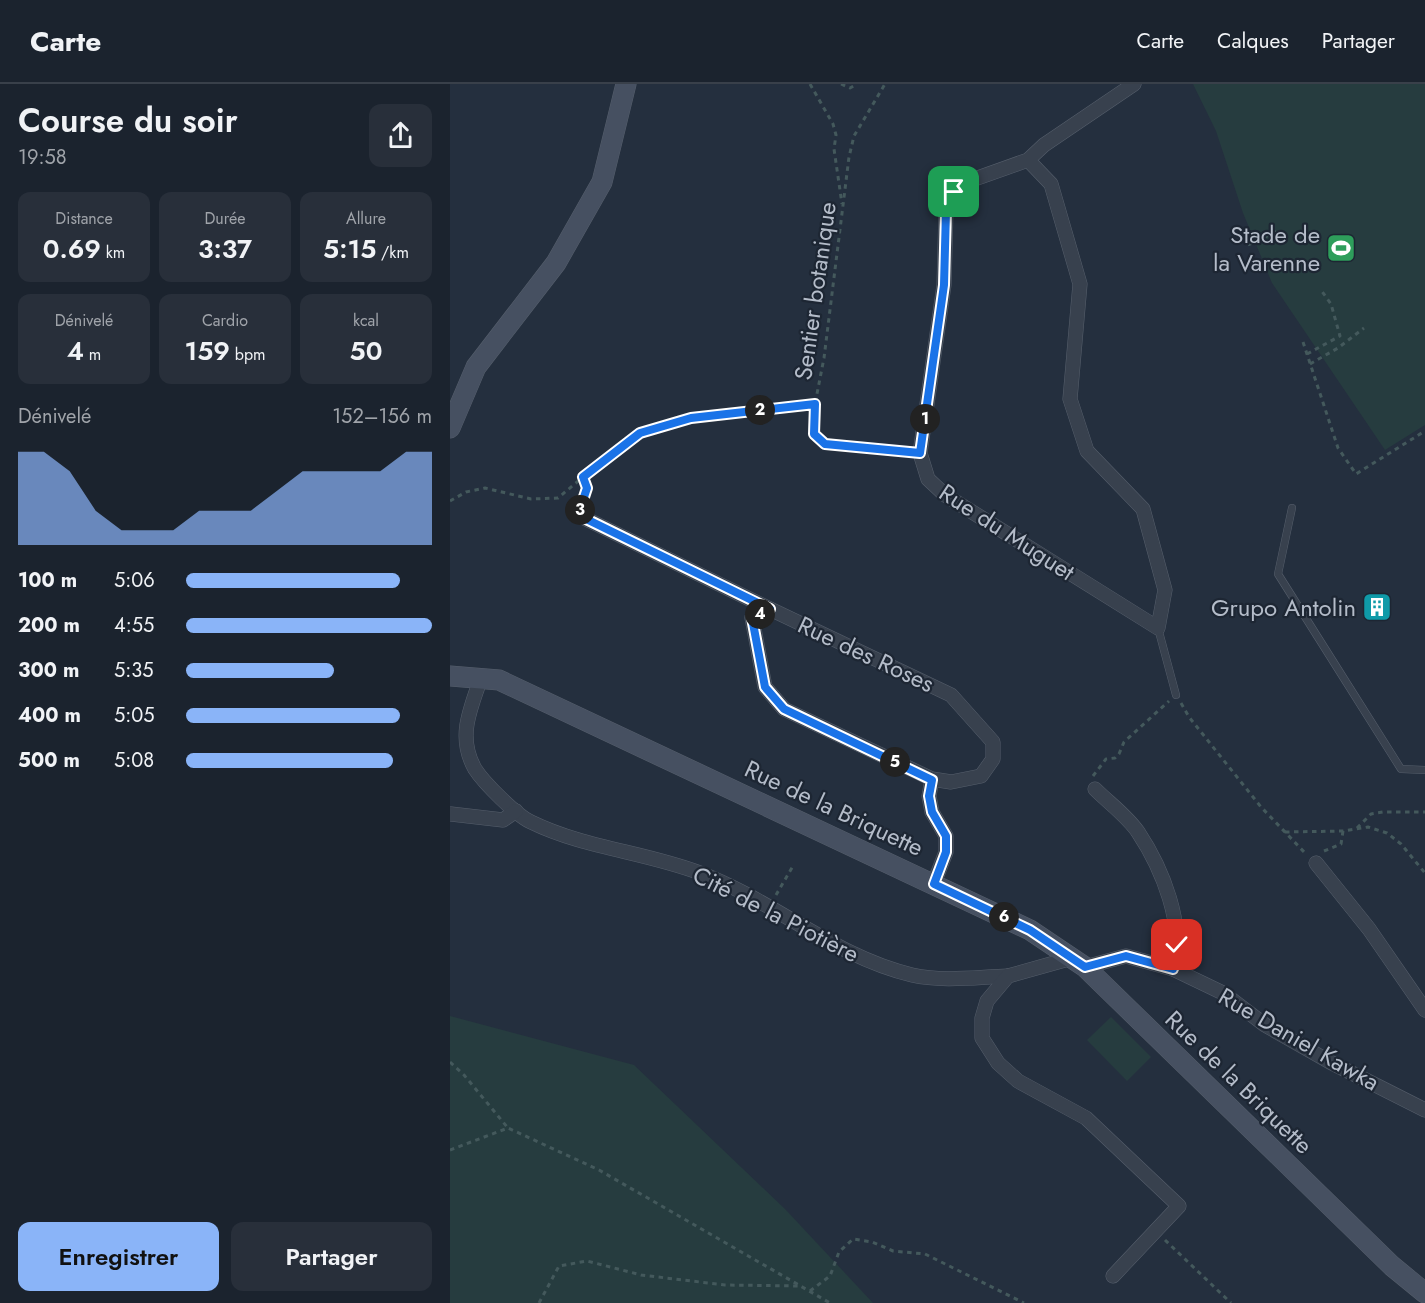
<!DOCTYPE html>
<html lang="fr">
<meta charset="utf-8">
<style>
:root{--surface:#1b232e;--page:#282f3a;--text:#f1f3f6;--muted:#a0a4aa;--line:#39404a;--accent:#8ab4f8}
body{margin:0;font-family:Jost,sans-serif;background:var(--page);color:var(--text);height:100vh;display:flex;flex-direction:column;font-size:22px;white-space:nowrap}
*{box-sizing:border-box;margin:0}
p{font-size:20px;color:var(--muted)}
.icon{flex:none;width:33px;height:33px;fill:none;stroke:currentColor;stroke-width:2;stroke-linecap:round;stroke-linejoin:round}
.map{position:relative;flex:1;overflow:hidden}
.panel{display:flex;flex-direction:column;background:var(--surface);width:450px}
.panel>*{flex:none}
.pin{position:absolute;display:grid;place-items:center;width:51px;height:51px;color:#fff;margin:-26px;border-radius:12px;box-shadow:0 3px 9px #0006}
.km{position:absolute;width:30px;height:30px;margin:-15px;border-radius:50%;background:#222;color:#fff;font-size:16px;line-height:30px;text-align:center}
.round{display:grid;place-items:center;flex:none;width:63px;height:63px;border-radius:12px;background:var(--page)}
.head{display:flex;align-items:center;justify-content:space-between;height:102px;padding:0 18px}
h1{font-size:33px;font-weight:600;line-height:45px}
.figures{display:grid;grid-template-columns:repeat(3,1fr);gap:9px;height:102px;padding:6px 18px}
.figures div{display:grid;align-content:center;border-radius:12px;background:var(--page);text-align:center}
.figures b{font-size:26px;font-weight:600}
.figures small{font-size:16px;font-weight:400}
.figures p{font-size:16px}
.chart{height:168px;padding:12px 18px}
.chart p{display:flex;justify-content:space-between}
.chart svg{width:100%;height:108px;margin-top:6px;fill:var(--accent);opacity:.7}
.action{display:flex;gap:12px;margin-top:auto;padding:12px 18px}
.action a{flex:1;height:69px;border-radius:12px;background:var(--accent);color:#111;font-size:24px;font-weight:600;line-height:69px;text-align:center}
.action a+a{background:var(--page);color:var(--text)}
ul{padding:0 18px;list-style:none;font-size:20px}
li{display:grid;grid-template-columns:96px 72px 1fr;align-items:center;height:45px}
li i{height:15px;border-radius:8px;background:var(--accent)}
header{display:flex;align-items:center;gap:36px;box-sizing:border-box;height:84px;padding:0 30px;background:var(--surface);border-bottom:2px solid var(--line)}
header strong{font-size:28px}
nav{display:flex;gap:33px;margin-inline-start:auto;font-size:21px}
main{display:flex;flex:1;min-height:0}
.map>svg:first-child{display:block}
.green{fill:#263c3f}
.lines{fill:none;stroke-linecap:round;stroke-linejoin:round}
.lane-casing{stroke:#565f6c;stroke-width:8}
.street-casing{stroke:#565f6c;stroke-width:15}
.secondary-casing{stroke:#565f6c;stroke-width:21}
.path{stroke:#44595c;stroke-width:3;stroke-dasharray:4.5 4.5;stroke-linecap:butt}
.lane{stroke:#38414e;stroke-width:7}
.street{stroke:#38414e;stroke-width:14}
.secondary{stroke:#465061;stroke-width:20}
.route-casing{stroke:#fff;stroke-width:12}
.route{stroke:#1a73e8;stroke-width:8}
.labels{text-anchor:middle;dominant-baseline:central;stroke-width:4.5;stroke-linejoin:round;paint-order:stroke}
.poi-label{font-size:24px;fill:#b4bcc9;stroke:#1d2633;text-anchor:end}
.street-label{font-size:24px;fill:#b4bcc9;stroke:#1d2633}
</style>
<header>
<strong>Carte</strong>
<nav><a>Carte</a><a>Calques</a><a>Partager</a></nav>
</header>
<main>
<section class="panel">
<div class="head"><div><h1>Course du soir</h1><p>19:58</p></div><a class="round"><svg class="icon" aria-label="share" viewBox="0 0 24 24"><path d="M12 15V3M7 8l5-5 5 5M5 13v7h14v-7"/></svg></a></div>
<div class="figures">
<div><p>Distance</p><b>0.69<small> km</small></b></div>
<div><p>Durée</p><b>3:37</b></div>
<div><p>Allure</p><b>5:15<small> /km</small></b></div>
</div>
<div class="figures">
<div><p>Dénivelé</p><b>4<small> m</small></b></div>
<div><p>Cardio</p><b>159<small> bpm</small></b></div>
<div><p>kcal</p><b>50</b></div>
</div>
<div class="chart"><p><span>Dénivelé</span>152–156 m</p>
<svg viewBox="0 0 160 44" preserveAspectRatio="none"><path d="M0 44V6L10 6L20 14L30 30L40 38L50 38L60 38L70 30L80 30L90 30L100 22L110 14L120 14L130 14L140 14L150 6L160 6V44z"/></svg>
</div>
<ul>
<li><b>100 m</b>5:06<i style="width:87%"></i></li>
<li><b>200 m</b>4:55<i style="width:100%"></i></li>
<li><b>300 m</b>5:35<i style="width:60%"></i></li>
<li><b>400 m</b>5:05<i style="width:87%"></i></li>
<li><b>500 m</b>5:08<i style="width:84%"></i></li>
</ul>
<div class="action"><a>Enregistrer</a><a>Partager</a></div>
</section>
<div class="map">
<svg width="975" height="1219" viewBox="0 0 975 1219">
<rect width="100%" height="100%" fill="#242f3e"/>
<!-- green -->
<g class="green">
<path d="M 743,0 L 975,0 L 975,341 L 935,366 L 822,199 L 793,129 L 766,47 Z"/>
<path d="M 0,932 L 184,981 L 335,1125 L 423,1219 L 0,1219 Z"/>
<path d="M 661,933 L 701,973 L 677,997 L 637,956 Z"/>
</g>
<g class="lines">
<!-- lane casing -->
<g class="lane-casing">
<g id="lane">
<path d="M 842,424 L 828,490 L 951,685 L 975,686"/>
<path d="M 708,544 L 726,611"/>
</g>
</g>
<!-- street casing -->
<g class="street-casing">
<g id="street">
<path d="M 578,76 L 601,100 L 630,200 L 620,315 L 637,367 L 693,425 L 715,506 L 708,544 L 495,411 L 478,395 L 470,369 L 494,201 L 496,127 L 504,108 L 519,97 L 578,76 L 594,61 L 684,0"/>
<path d="M 128,431 L 320,525"/>
<path d="M 31,594 C 20,626 7,653 25,685 C 34,699 66,731 81,738 C 134,764 195,768 250,789 C 324,817 385,873 462,891 C 493,898 527,893 558,892"/>
<path d="M 482,695 L 501,698 L 531,692 L 543,675 L 543,658 L 501,611 L 320,525 L 302,534 L 315,603 L 334,625 L 482,695 L 479,712 L 482,728 L 496,752 L 496,768 L 484,799"/>
<path d="M 1,730 L 53,736 L 66,727"/>
<path d="M 866,779 L 919,845 L 975,926"/>
<path d="M 622,874 L 558,892 L 537,917 L 532,934 L 532,954 L 548,979 L 568,997 L 636,1034 L 729,1122 L 663,1192"/>
<path d="M 635,883 L 676,872 L 723,885 C 736,842 712,784 688,748 C 677,732 659,719 645,705"/>
<path d="M 723,885 L 773,909 L 815,941 L 880,978 L 975,1026"/>
</g>
</g>
<!-- secondary casing -->
<g class="secondary-casing">
<g id="secondary">
<path d="M 0,344 L 26,283 L 106,179 L 152,98 L 176,0"/>
<path d="M 0,592 L 49,596 L 580,846 L 635,883 L 942,1182 L 975,1209"/>
</g>
</g>
<!-- path -->
<g class="path">
<path d="M 360,0 L 383,40 L 386,51 L 384,65 L 392,120"/>
<path d="M 391,0 L 400,4 L 407,0"/>
<path d="M 798,161 L 828,147"/>
<path d="M 853,258 L 888,364 L 906,390 L 975,347"/>
<path d="M 857,270 L 890,252 L 881,220 L 871,206"/>
<path d="M 860,280 L 888,264 L 914,244"/>
<path d="M 365,320 L 364,350 L 375,360 L 456,367"/>
<path d="M 0,417 L 16,408 L 35,404 L 81,415 L 108,414 L 133,393 L 191,349 L 241,334 L 365,320 L 374,274 L 399,73 L 404,52 L 435,0"/>
<path d="M 132,419 L 137,404 L 133,393"/>
<path d="M 731,619 L 739,633 L 811,723 L 857,771"/>
<path d="M 643,692 L 656,675 L 665,674 L 669,670 L 674,658 L 719,617"/>
<path d="M 907,744 L 921,730 L 933,728 L 975,728"/>
<path d="M 835,748 L 893,747 L 918,743 L 937,749 L 951,760 L 975,789"/>
<path d="M 874,767 L 891,760 L 893,747"/>
<path d="M 326,811 L 343,782"/>
<path d="M 0,978 L 14,991 L 58,1044"/>
<path d="M 0,1066 L 58,1044 L 149,1086 L 380,1219"/>
<path d="M 715,1156 L 781,1219"/>
<path d="M 360,1207 L 380,1192 L 389,1168 L 403,1155 L 422,1158 L 443,1167 L 475,1170 L 574,1219"/>
<path d="M 89,1219 L 109,1182 L 137,1177 L 191,1191 L 275,1201 L 349,1202"/>
</g>
<!-- lane -->
<use href="#lane" class="lane"/>
<!-- street -->
<use href="#street" class="street"/>
<!-- secondary -->
<use href="#secondary" class="secondary"/>
</g>
<g class="lines">
<!-- route casing -->
<g class="route-casing">
<path id="route" d="M 504,108 L 496,127 L 494,201 L 470,369 L 375,360 L 364,350 L 365,320 L 241,334 L 190,349 L 133,393 L 137,404 L 128,431 L 320,525 L 302,534 L 315,603 L 334,625 L 482,696 L 479,712 L 482,728 L 496,752 L 496,768 L 484,800 L 580,846 L 635,883 L 676,872 L 723,885 L 727,861"/>
</g>
<!-- route -->
<use href="#route" class="route"/>
</g>
<!-- icons -->
<defs>
<g id="stadium-square" transform="scale(1.5)"><rect x="-9" y="-9" width="18" height="18" rx="4" fill="#2e9e5b" stroke="#1d2633"/><path d="M0-5a6.5 5 0 1 0 0 10a6.5 5 0 1 0 0-10ZM-3.5-1.8h7v3.6h-7Z" fill="#fff"/></g>
<g id="building-square" transform="scale(1.5)"><rect x="-9" y="-9" width="18" height="18" rx="4" fill="#0f9aa8" stroke="#1d2633"/><path d="M-4-6H4V6H1V3H-1V6H-4ZM-2.5-4.3h1.7v1.8h-1.7ZM.8-4.3h1.7v1.8H.8ZM-2.5-1h1.7V.8h-1.7ZM.8-1h1.7V.8H.8Z" fill="#fff"/></g>
</defs>
<g fill-rule="evenodd">
<use href="#stadium-square" x="891" y="164"/>
<use href="#building-square" x="927" y="523"/>
</g>
<g class="labels">
<!-- poi labels -->
<g class="poi-label">
<text x="870" y="150">Stade de<tspan x="870" dy="28">la Varenne</tspan></text>
<text x="906" y="523">Grupo Antolin</text>
</g>
<!-- street labels -->
<g class="street-label">
<text transform="translate(365 207) rotate(-82)">Sentier botanique</text>
<text transform="translate(557 448) rotate(33)">Rue du Muguet</text>
<text transform="translate(416 570) rotate(25)">Rue des Roses</text>
<text transform="translate(384 724) rotate(25)">Rue de la Briquette</text>
<text transform="translate(326 830) rotate(27)">Cité de la Piotière</text>
<text transform="translate(849 955) rotate(30)">Rue Daniel Kawka</text>
<text transform="translate(789 998) rotate(44)">Rue de la Briquette</text>
</g>
</g>
</svg>
<div class="pin" style="left:504px;top:108px;background:#1e9e55"><svg class="icon" aria-label="arrive" viewBox="0 0 24 24"><path d="M6 21V4h12l-3 4 3 4H6"/></svg></div>
<div class="pin" style="left:727px;top:861px;background:#d93025"><svg class="icon" aria-label="check" viewBox="0 0 24 24"><path d="M5 12l5 5 9-10"/></svg></div>
<b class="km" style="left:475px;top:335px">1</b>
<b class="km" style="left:310px;top:326px">2</b>
<b class="km" style="left:130px;top:426px">3</b>
<b class="km" style="left:310px;top:530px">4</b>
<b class="km" style="left:445px;top:678px">5</b>
<b class="km" style="left:554px;top:833px">6</b>
</div>
</main>
